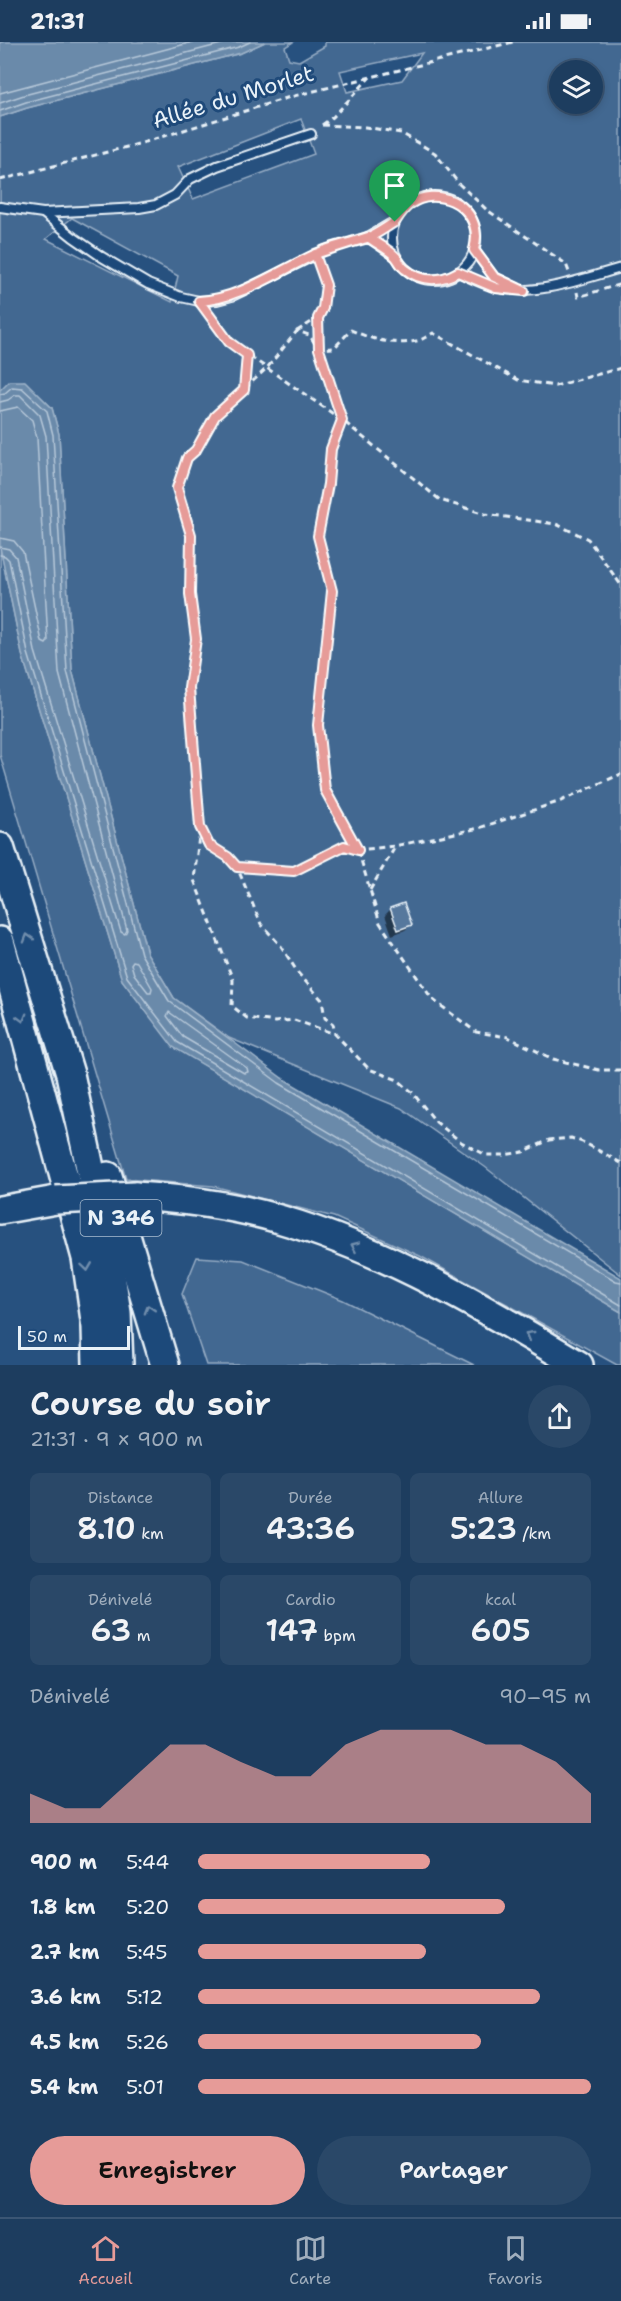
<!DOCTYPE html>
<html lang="fr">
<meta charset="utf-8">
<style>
:root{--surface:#1d3d5f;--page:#2a4868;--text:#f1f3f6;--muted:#a0aebd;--line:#3b5674;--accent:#e69b98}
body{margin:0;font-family:"Shantell Sans",sans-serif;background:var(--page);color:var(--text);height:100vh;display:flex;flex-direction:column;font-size:22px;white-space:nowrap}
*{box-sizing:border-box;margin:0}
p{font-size:20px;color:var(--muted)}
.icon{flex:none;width:33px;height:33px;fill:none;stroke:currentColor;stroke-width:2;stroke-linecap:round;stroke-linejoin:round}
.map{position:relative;height:1323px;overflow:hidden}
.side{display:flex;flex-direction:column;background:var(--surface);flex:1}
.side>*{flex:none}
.controls{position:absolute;left:549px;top:18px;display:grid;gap:12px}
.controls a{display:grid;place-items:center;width:54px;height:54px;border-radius:50%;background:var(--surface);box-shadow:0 3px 9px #0003,0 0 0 2px var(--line);font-size:30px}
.scale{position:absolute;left:18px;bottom:15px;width:112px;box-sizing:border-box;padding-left:6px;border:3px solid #e8f1f8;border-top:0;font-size:16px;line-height:21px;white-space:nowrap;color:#e8f1f8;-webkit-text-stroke:4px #1f4a7a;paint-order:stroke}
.pin{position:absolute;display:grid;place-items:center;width:51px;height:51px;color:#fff;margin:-62px -26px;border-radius:50% 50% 50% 0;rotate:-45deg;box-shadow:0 0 6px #0007}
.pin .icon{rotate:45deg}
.round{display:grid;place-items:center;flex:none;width:63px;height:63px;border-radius:32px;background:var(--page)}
.headline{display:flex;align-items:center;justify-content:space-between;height:102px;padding:0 30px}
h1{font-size:33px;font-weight:600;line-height:45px}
.stats{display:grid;grid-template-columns:repeat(3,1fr);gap:9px;height:102px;padding:6px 30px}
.stats div{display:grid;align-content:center;border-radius:9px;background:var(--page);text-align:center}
.stats b{font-size:30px;font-weight:600}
.stats small{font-size:16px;font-weight:400}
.stats p{font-size:16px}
.chart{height:168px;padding:12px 30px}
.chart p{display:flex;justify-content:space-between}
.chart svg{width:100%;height:108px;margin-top:6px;fill:var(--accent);opacity:.7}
.cta{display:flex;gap:12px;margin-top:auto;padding:12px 30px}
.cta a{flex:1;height:69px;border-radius:36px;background:var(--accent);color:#111;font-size:24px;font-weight:600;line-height:69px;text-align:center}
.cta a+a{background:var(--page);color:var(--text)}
ul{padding:0 30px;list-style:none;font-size:20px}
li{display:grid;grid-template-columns:96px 72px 1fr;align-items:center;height:45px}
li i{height:15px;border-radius:8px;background:var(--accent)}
.status{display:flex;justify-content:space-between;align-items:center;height:42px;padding:0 30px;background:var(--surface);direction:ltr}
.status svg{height:16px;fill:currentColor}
.tabs{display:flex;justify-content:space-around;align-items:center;height:84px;border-top:2px solid var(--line);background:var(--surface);font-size:16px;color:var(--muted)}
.tabs a{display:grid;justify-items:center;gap:3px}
.tabs .selected{color:var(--accent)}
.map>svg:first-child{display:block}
.green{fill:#436891;stroke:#96acc4;stroke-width:1.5;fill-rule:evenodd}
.water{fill:#6b8aaa;stroke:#9db3c9;stroke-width:1.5}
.shadow{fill:#0007}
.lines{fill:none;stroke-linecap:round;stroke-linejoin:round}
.shore{stroke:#b6c8d9;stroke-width:1.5}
.building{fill:#57789d;stroke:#e8f1f8;stroke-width:1.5}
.service-casing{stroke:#e8f1f8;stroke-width:12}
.motorway-casing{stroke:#e8f1f8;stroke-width:32}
.path{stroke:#e8f1f8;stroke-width:3;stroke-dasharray:6 4.5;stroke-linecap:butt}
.service{stroke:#1f4a7a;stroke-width:8}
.motorway{stroke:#1f4a7a;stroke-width:27}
.motorway-bridge-casing{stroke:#e8f1f8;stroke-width:32;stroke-linecap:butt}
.motorway-bridge{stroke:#1f4a7a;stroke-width:27}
.oneway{stroke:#6f8dac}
.route-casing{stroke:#fff;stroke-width:12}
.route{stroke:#e69b98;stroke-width:8}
.labels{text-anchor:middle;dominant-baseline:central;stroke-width:6;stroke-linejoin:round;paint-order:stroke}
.shield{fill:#1f4a7a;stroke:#acbfd2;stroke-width:1.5}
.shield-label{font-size:21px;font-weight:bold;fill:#e8f1f8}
.street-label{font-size:22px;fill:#e8f1f8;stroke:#1f4a7a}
</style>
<div class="status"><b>21:31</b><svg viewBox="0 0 49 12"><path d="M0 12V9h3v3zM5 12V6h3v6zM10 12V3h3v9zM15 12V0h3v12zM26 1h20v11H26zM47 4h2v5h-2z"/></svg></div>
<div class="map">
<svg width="621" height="1323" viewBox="0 0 621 1323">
<rect width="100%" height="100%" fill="#27517f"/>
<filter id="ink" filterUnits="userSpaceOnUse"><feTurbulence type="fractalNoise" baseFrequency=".0167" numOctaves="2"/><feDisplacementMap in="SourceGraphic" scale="12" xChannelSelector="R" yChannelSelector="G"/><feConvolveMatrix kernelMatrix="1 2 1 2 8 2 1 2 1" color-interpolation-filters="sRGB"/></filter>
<g filter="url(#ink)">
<!-- green -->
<g class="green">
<path d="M 265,0 L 293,0 L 285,5 L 289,17 L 299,19 L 325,4 L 325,0 L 621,0 L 621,1233 L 485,1125 L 401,1066 L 229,996 L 174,956 L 147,911 L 72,628 L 59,392 L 52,366 L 24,339 L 0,348 L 0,75 L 27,66 L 241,11 ZM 422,11 L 402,38 L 347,50 L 340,29 ZM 560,28 L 592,28 L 592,62 L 560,62 ZM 301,77 L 314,112 L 193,157 L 178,125 ZM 72,176 L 178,234 L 172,260 L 46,197 Z"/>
<path d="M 0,505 L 22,612 L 122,938 L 174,1005 L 621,1270 L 621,1323 L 617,1323 L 420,1214 L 334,1175 L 213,1144 L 126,1137 L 0,713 Z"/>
<path d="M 197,1215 L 243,1218 L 343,1258 L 474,1323 L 206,1323 L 182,1252 Z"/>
</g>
<!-- water -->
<g class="water">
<path d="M 0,0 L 265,0 L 241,11 L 27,66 L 0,75 Z"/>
<path d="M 9,339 L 25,339 L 52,366 L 59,392 L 72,628 L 147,911 L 174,956 L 282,1036 L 621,1236 L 621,1270 L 173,1005 L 122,938 L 22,612 L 0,505 L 0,348 Z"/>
</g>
<!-- shadow -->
<path class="shadow" d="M 403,863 L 411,883 L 405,888 L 392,893 L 385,873 L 390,868 Z"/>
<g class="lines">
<!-- shore -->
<g class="shore">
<path d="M 0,51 L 193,0"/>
<path d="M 0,61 L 24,53 L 229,0"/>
<path d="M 0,69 L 26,60 L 239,5 L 250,0"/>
<path d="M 0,352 L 5,351 L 12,345 L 22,346 L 47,369 L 53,393 L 67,629 L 141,912 L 169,959 L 279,1041 L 616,1239 L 621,1240"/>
<path d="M 0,360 L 8,358 L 15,353 L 20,353 L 40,373 L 46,394 L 59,631 L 127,888 L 125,892 L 121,890 L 35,609 L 16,515 L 9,507 L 0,505"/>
<path d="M 0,369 L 18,365 L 32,378 L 37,396 L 48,599 L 46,602 L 42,600 L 23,510 L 14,499 L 0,496"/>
<path d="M 0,513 L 5,514 L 9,518 L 28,611 L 127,935 L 177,1000 L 621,1263"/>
<path d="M 133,919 L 137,920 L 152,946 L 151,950 L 148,950 L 134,932 L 131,922 Z"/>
<path d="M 169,970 L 247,1026 L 248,1030 L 244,1031 L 183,995 L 167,974 Z"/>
</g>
</g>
<!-- building -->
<path class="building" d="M 404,861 L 412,883 L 398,888 L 390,866 Z"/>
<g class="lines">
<!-- service casing -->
<g class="service-casing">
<g id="service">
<circle cx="434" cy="196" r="42"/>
<path d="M 0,165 L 43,171 L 73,195 L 102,215 L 148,242 L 181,255 L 199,259 L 217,258 L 232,254 L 325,208 L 368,195 L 395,179"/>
<path d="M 43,171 L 139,166 L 156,163 L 175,153 L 190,137 L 217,124 L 311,92"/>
<path d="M 368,195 L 395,214"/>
<path d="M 474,208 L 494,235 L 517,246"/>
<path d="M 458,230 C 471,236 484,243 498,246 C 538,254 582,237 621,226"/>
</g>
</g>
<!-- motorway casing -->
<g class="motorway-casing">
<g id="motorway">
<path d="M 0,805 L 70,1032 L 105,1196 L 117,1271 L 119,1323"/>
<path d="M 0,899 L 86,1216 L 96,1285 L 97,1323"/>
<path d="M 108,1134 L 165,1323"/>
<path d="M 135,1154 C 184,1157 232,1163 279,1177 C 386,1208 484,1266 579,1323"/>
<path d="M 0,1168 L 56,1158"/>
</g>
</g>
<!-- path -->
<g class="path">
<path d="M 322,83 L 365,85 L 401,91 L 435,111 L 459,142 L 487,168 L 566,222 L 569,230"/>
<path d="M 322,83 L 333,75 L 370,35"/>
<path d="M 0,138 L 142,101 L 290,55 L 513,0"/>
<path d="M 318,221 L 326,243 L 323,266 L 318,276 L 319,307 L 342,378 L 331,407 L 328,442 L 318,494 L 332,549 L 318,683 L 325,748 L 358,808 L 380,881 L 432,957 L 476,990 L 508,995 L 553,1017 L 599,1028 L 621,1028"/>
<path d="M 577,250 L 578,255 L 621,242"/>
<path d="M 207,270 L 229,300 L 342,378 L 440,458 L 485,472 L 556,482 L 588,497 L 621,543"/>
<path d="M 297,289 L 318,276"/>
<path d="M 621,326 L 555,344 L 518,338 L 433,291 C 428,294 422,298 416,299 C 395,304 370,297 351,288 L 334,306 L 319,307 L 309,293 L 297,289 L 267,326 L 215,374 L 196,408 L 187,416 L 177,446 L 191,493 L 191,552 L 196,597 L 190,646 L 200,785 L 194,838 L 233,938 L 232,964 L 247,976 L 275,980 L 294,978 L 335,992 L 369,1027 L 398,1038 L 412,1050 L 436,1080 L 461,1100 L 486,1113 L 504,1113 L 523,1110 L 549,1098 L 571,1096 L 585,1101 L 621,1121"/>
<path d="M 244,346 L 247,314"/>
<path d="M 200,785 L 209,803 L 228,815 L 237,825 L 261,882 L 281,904 L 298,931 L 322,958 L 325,976 L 333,982 L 335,992"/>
<path d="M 237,825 L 294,829 L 344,804 L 358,808 L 395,804 L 479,786 L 561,759 L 621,732"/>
<path d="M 370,848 L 395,805"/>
</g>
<!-- service -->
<use href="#service" class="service"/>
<!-- motorway -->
<use href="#motorway" class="motorway"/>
<!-- motorway-bridge casing -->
<g class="motorway-bridge-casing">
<path id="motorway-bridge" d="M 56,1158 L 135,1154"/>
</g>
<!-- motorway-bridge -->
<use href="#motorway-bridge" class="motorway-bridge"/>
</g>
<!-- one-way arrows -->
<defs><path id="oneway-chevron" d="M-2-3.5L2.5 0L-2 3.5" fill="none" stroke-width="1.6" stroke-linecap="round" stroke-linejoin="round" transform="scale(1.5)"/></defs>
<g class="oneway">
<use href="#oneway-chevron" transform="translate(28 896) rotate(-107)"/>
<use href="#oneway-chevron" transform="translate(22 976) rotate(74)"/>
<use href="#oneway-chevron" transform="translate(355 1204) rotate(-156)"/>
<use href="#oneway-chevron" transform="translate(87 1225) rotate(82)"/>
<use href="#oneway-chevron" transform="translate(149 1267) rotate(-107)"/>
<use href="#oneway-chevron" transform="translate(529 1293) rotate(-149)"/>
</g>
</g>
<g class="lines" filter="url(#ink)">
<!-- route casing -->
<g class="route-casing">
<path id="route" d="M 395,180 C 386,185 376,193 367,196 C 352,201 337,203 323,209 C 282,226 242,257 199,259 L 229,300 L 247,313 L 244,348 L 215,374 L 196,408 L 187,416 L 177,446 L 191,493 L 190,552 L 196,597 L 189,646 L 200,785 L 209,803 L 228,815 L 237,825 L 294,829 L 344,804 L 358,808 L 325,748 L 318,683 L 332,549 L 318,494 L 328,442 L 331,407 L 342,378 L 319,307 L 318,276 L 323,266 L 326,243 L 315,212 L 368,195 C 377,202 389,207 396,215 C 399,219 401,224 405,227 C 421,240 440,240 458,230 L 496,246 L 524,249 L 494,235 L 474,208 C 475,204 476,199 476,194 C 475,161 436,144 410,162 C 404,166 399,174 395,180"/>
</g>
<!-- route -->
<use href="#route" class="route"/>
</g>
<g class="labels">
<!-- shield labels -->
<rect class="shield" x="80.5" y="1158" width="81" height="36" rx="4.5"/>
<g class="shield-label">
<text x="121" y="1176">N 346</text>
</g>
<!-- street labels -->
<g class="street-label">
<text transform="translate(233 55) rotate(-17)">Allée du Morlet</text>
</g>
</g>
</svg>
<div class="controls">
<a><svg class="icon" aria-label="layers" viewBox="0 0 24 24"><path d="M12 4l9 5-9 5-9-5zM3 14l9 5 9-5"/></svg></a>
</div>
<div class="scale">50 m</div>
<div class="pin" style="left:395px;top:180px;background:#1e9e55"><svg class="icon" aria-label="arrive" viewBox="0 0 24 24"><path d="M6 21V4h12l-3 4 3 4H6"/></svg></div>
</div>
<section class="side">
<div class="headline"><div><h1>Course du soir</h1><p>21:31 · 9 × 900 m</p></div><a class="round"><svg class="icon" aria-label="share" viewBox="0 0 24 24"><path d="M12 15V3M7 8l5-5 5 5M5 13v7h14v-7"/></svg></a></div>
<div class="stats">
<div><p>Distance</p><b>8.10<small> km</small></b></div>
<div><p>Durée</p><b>43:36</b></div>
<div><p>Allure</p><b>5:23<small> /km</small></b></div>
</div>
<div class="stats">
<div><p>Dénivelé</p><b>63<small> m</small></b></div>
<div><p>Cardio</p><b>147<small> bpm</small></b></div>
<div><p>kcal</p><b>605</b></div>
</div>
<div class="chart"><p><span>Dénivelé</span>90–95 m</p>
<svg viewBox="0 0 160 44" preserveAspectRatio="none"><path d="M0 44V32L10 38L20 38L30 25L40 12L50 12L60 19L70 25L80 25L90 12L100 6L110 6L120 6L130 12L140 12L150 19L160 32V44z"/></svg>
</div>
<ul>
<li><b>900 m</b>5:44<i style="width:59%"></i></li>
<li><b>1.8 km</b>5:20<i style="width:78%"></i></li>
<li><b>2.7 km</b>5:45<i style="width:58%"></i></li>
<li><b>3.6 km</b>5:12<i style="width:87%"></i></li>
<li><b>4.5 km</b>5:26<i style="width:72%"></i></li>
<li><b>5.4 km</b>5:01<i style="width:100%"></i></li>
</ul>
<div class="cta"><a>Enregistrer</a><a>Partager</a></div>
</section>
<nav class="tabs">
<a class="selected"><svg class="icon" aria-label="home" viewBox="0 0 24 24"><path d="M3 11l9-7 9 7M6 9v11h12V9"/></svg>Accueil</a>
<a><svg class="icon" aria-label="map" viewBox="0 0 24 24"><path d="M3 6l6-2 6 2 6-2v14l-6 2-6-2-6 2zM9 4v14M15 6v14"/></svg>Carte</a>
<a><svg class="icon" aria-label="saved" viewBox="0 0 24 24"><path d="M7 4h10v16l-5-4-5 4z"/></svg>Favoris</a>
</nav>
